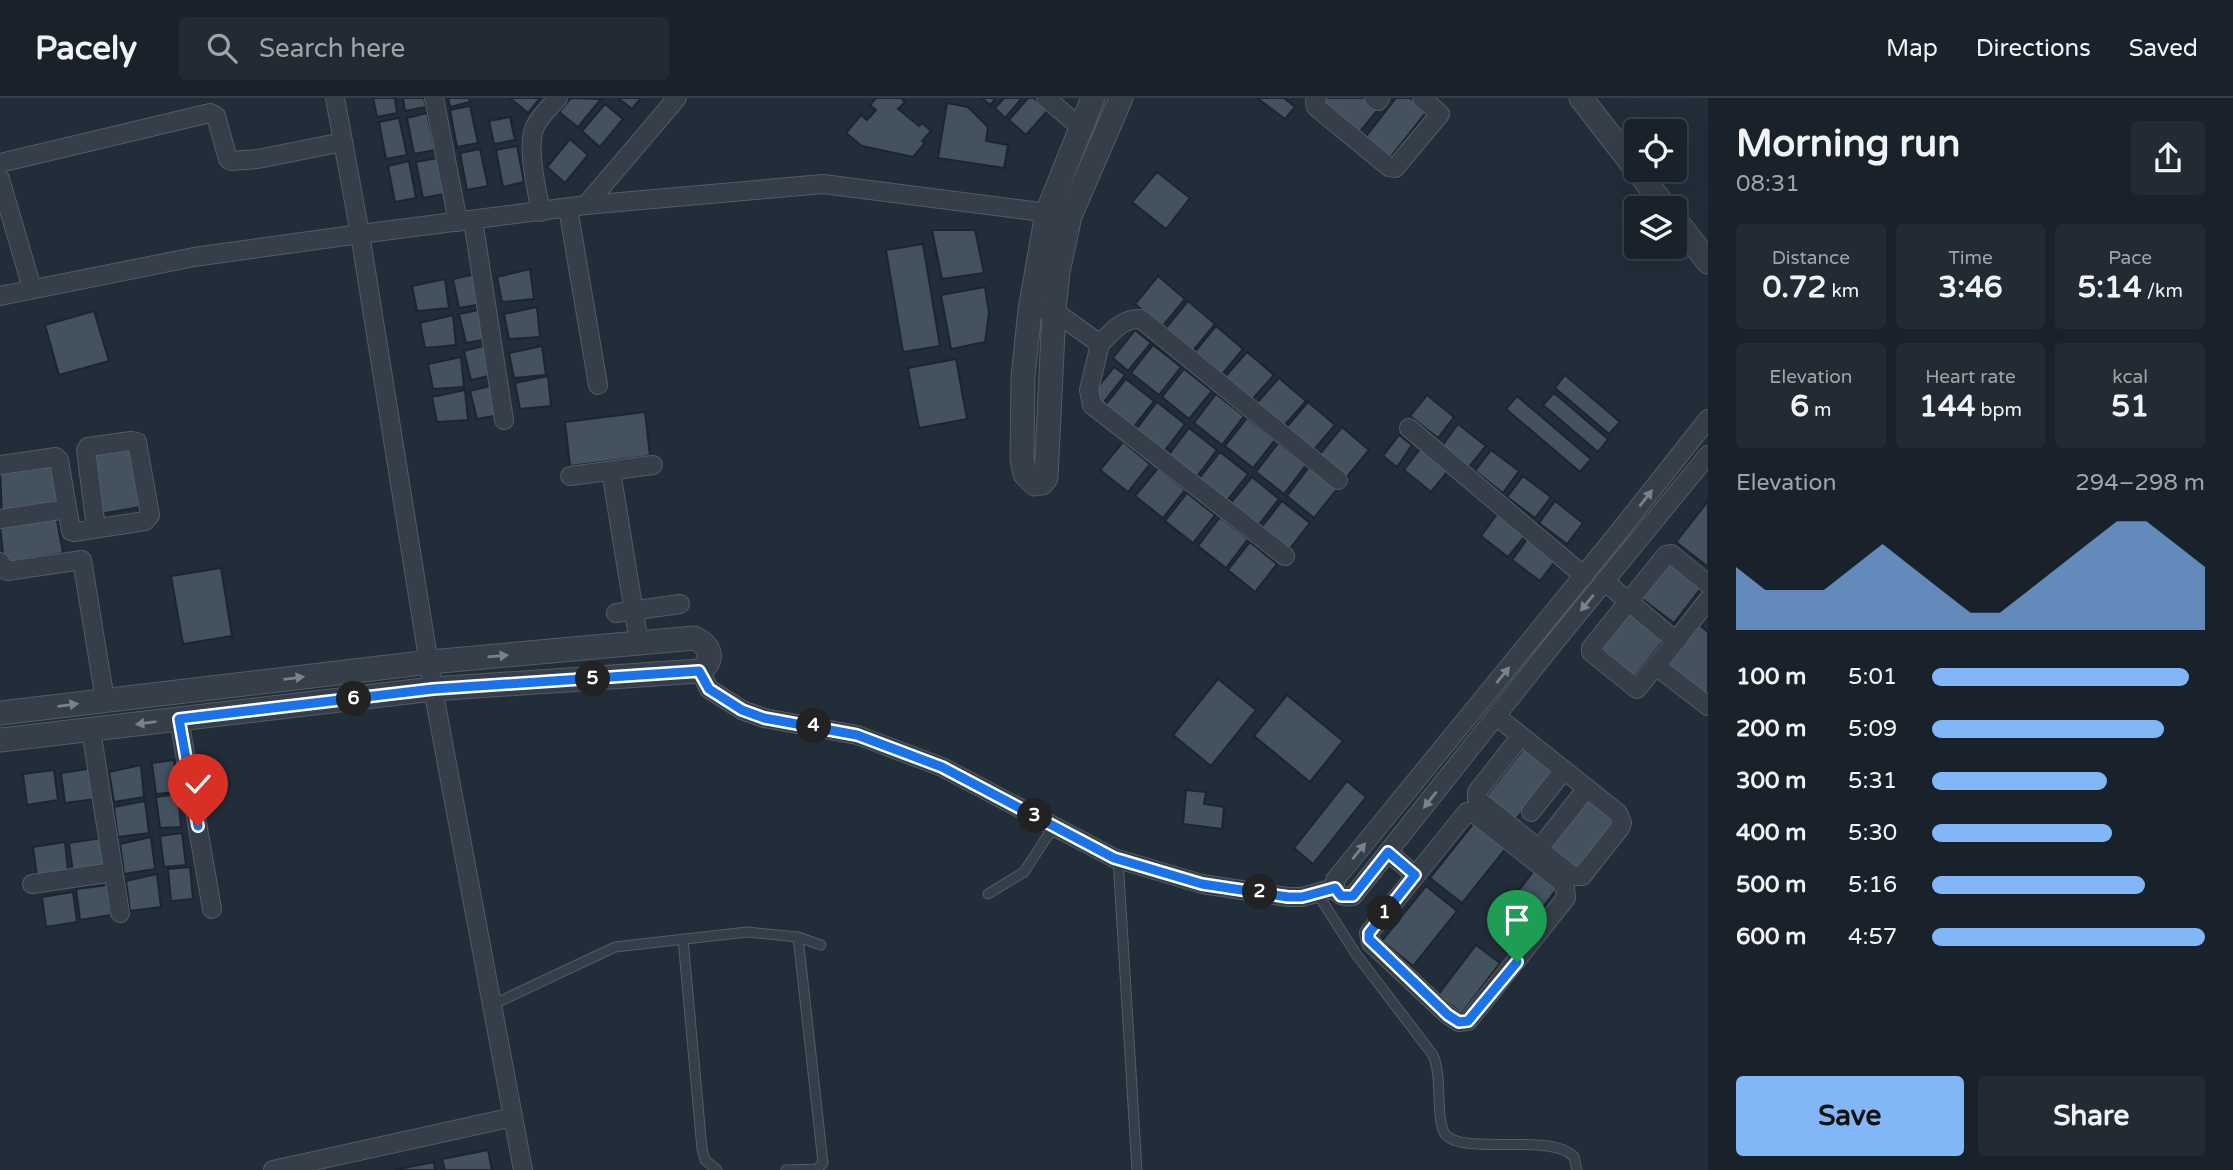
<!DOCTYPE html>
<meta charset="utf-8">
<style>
:root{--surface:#19222b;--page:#222a33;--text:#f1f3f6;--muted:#9fa4a9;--line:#373f47;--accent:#82b7f7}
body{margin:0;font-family:"Varela Round",sans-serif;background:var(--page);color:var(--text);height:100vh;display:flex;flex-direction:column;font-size:26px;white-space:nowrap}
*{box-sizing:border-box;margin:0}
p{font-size:23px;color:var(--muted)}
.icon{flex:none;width:38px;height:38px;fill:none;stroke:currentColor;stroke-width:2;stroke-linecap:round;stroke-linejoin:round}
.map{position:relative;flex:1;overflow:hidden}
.sheet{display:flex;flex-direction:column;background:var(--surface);width:525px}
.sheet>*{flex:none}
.fabs{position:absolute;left:1624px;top:21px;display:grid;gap:14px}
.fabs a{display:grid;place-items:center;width:63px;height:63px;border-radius:7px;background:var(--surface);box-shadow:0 7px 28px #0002,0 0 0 2px var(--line);font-size:35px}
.pin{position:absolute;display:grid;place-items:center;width:60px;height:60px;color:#fff;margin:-72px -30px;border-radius:50% 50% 50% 0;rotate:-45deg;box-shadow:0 0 7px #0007}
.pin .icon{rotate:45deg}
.km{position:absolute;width:35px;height:35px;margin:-18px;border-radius:50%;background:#222;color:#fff;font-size:19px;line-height:35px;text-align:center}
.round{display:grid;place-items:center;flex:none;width:74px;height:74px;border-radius:7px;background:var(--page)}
.headline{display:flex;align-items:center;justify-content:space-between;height:119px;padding:0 28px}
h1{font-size:38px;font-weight:800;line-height:52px}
.stats{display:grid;grid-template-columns:repeat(3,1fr);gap:10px;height:119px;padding:7px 28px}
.stats div{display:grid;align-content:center;border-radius:7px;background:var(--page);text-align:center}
.stats b{font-size:30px;font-weight:800}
.stats small{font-size:19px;font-weight:400}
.stats p{font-size:19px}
.chart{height:196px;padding:14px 28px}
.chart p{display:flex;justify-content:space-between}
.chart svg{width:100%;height:126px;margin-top:7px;fill:var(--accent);opacity:.7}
.primary-button{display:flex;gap:14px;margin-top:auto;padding:14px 28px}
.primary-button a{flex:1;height:80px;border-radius:7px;background:var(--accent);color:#111;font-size:28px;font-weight:800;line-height:80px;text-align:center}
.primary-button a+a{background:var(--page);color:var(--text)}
ul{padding:0 28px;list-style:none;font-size:23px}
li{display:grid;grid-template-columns:112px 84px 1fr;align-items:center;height:52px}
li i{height:18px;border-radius:9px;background:var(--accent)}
header{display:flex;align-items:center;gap:42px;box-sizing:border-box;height:98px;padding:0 35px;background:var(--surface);border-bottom:2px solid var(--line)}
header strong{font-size:33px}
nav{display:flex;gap:38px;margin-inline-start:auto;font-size:24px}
.search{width:490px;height:63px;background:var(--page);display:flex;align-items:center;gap:18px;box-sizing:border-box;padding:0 24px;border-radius:7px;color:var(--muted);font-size:26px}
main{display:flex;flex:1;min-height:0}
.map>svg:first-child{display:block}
.building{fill:#445260;stroke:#1c2530;stroke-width:2}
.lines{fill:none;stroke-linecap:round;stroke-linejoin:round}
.service-casing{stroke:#525c67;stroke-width:11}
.minor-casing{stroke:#525c67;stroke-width:20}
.tertiary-casing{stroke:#525c67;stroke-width:25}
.service{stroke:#353e49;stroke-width:9}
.minor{stroke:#353e49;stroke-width:18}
.tertiary{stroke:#353e49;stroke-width:23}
.oneway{fill:#78828d}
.route-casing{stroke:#fff;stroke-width:14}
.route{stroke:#1a73e8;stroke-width:9}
</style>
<header>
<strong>Pacely</strong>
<div class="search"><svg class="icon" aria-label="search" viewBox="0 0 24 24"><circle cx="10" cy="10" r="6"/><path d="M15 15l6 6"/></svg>Search here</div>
<nav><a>Map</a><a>Directions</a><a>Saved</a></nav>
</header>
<main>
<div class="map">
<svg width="1708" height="1072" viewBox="0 0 1708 1072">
<rect width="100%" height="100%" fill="#212d39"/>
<!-- building -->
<g class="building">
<path d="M 373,0 L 395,0 L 397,15 L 377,19 Z"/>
<path d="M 403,0 L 424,0 L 426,9 L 405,13 Z"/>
<path d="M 448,0 L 469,0 L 470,4 L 450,9 Z"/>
<path d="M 510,0 L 540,0 L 528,15 Z"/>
<path d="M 571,0 L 601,1 L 578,29 L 559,14 Z"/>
<path d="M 618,0 L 641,0 L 632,11 Z"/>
<path d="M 876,0 L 901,0 L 905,4 L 898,11 L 919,28 L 922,25 L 931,33 L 922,43 L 925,45 L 913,59 L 862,48 L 846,35 L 861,17 L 867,22 L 876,12 L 870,7 Z"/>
<path d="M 982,0 L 996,0 L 990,7 Z"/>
<path d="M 1004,0 L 1022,0 L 1005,20 L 995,10 Z"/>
<path d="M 1028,0 L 1034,0 L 1048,12 L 1026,37 L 1009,22 Z"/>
<path d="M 1257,0 L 1284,0 L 1295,9 L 1285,21 Z"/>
<path d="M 1321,0 L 1368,0 L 1380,9 L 1359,35 L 1319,3 Z"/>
<path d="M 1396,0 L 1410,0 L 1427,13 L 1389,61 L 1364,41 Z"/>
<path d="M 947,5 L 968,9 L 988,29 L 986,43 L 1008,47 L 1004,70 L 938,60 Z"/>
<path d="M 605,6 L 623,21 L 600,49 L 582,33 Z"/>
<path d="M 470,8 L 478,45 L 457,49 L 450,12 Z"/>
<path d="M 427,15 L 435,52 L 414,56 L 407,20 Z"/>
<path d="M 510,19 L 515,42 L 494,46 L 489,23 Z"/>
<path d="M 399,20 L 407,57 L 386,61 L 379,24 Z"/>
<path d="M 570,41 L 588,57 L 565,85 L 547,69 Z"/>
<path d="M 517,48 L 524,84 L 503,89 L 496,52 Z"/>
<path d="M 480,51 L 488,88 L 467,92 L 460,55 Z"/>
<path d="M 437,60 L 444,96 L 423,100 L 416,64 Z"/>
<path d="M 409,63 L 416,100 L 395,104 L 388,68 Z"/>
<path d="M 1157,74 L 1190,100 L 1166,131 L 1132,104 Z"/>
<path d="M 932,132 L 975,132 L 984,175 L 942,181 Z"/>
<path d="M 923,146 L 940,248 L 903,254 L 886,152 Z"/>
<path d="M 530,171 L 534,201 L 502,204 L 497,179 Z"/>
<path d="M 476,176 L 482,206 L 459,210 L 453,181 Z"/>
<path d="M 1158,178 L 1185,201 L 1162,229 L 1135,206 Z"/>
<path d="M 445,181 L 449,210 L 417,213 L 412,188 Z"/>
<path d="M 985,189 L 989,215 L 985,244 L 951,251 L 941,197 Z"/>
<path d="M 1188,203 L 1215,226 L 1192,254 L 1165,231 Z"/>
<path d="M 537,209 L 540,239 L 509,241 L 504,216 Z"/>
<path d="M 483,211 L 488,241 L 466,245 L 459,216 Z"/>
<path d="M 94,213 L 109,263 L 59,277 L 45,227 Z"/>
<path d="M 453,217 L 456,247 L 425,250 L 420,225 Z"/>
<path d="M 1216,228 L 1243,251 L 1220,279 L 1193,256 Z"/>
<path d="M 1135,232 L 1151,245 L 1128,273 L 1113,260 Z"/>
<path d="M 487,247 L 493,277 L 471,282 L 464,253 Z"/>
<path d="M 1153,247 L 1181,269 L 1159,297 L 1131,275 Z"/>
<path d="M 542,248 L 546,277 L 514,280 L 509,255 Z"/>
<path d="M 1247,254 L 1274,277 L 1250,304 L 1223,281 Z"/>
<path d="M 461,259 L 464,289 L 433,291 L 428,266 Z"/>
<path d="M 956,261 L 967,321 L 919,330 L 908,270 Z"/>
<path d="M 1114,269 L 1125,277 L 1103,305 L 1092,296 Z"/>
<path d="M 1184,271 L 1212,293 L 1189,321 L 1162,299 Z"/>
<path d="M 1565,277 L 1620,324 L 1609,336 L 1555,290 Z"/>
<path d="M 548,278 L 551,308 L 520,311 L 515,285 Z"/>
<path d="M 1279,280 L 1306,303 L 1282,330 L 1255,307 Z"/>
<path d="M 1126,281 L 1154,303 L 1132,331 L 1104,309 Z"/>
<path d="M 494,287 L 499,317 L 477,321 L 470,293 Z"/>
<path d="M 465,292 L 468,322 L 437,324 L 432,299 Z"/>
<path d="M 1554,295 L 1608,341 L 1598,354 L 1543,307 Z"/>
<path d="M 1216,296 L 1244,318 L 1222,347 L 1194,325 Z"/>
<path d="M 1427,297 L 1454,319 L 1438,340 L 1410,318 Z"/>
<path d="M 1517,298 L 1591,361 L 1580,374 L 1506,311 Z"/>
<path d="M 1157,304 L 1185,326 L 1163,355 L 1135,333 Z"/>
<path d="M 1308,304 L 1335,327 L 1312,354 L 1285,331 Z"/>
<path d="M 645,314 L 650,358 L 570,368 L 565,324 Z"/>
<path d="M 1247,320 L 1275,342 L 1253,370 L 1225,348 Z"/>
<path d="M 1458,326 L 1486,348 L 1469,369 L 1442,348 Z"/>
<path d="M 1342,329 L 1369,352 L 1346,380 L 1319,357 Z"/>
<path d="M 1189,330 L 1217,352 L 1195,381 L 1167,359 Z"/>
<path d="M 1399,337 L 1412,347 L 1397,369 L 1383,358 Z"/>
<path d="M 1123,344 L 1150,366 L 1128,394 L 1100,372 Z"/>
<path d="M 129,345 L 140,409 L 100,416 L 89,352 Z"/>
<path d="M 1278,345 L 1306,367 L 1284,396 L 1256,374 Z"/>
<path d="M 1420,351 L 1448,373 L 1431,394 L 1404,372 Z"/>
<path d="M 1491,352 L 1519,373 L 1503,395 L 1475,373 Z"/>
<path d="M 1220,354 L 1248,376 L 1226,404 L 1198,382 Z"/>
<path d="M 53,361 L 61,408 L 2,418 L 0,369 Z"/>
<path d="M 1309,369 L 1337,391 L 1314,420 L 1287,398 Z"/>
<path d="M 1158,370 L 1185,392 L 1163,420 L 1135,398 Z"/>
<path d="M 1523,378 L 1551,399 L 1535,420 L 1507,399 Z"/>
<path d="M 1252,379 L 1279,401 L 1257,429 L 1229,407 Z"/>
<path d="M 1187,395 L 1215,417 L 1193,445 L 1165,423 Z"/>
<path d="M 1282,403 L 1310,425 L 1288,453 L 1260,431 Z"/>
<path d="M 1555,403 L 1583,425 L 1567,446 L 1539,425 Z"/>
<path d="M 1708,403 L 1708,467 L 1707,468 L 1676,444 Z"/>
<path d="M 1497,416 L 1525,438 L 1508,459 L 1481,438 Z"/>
<path d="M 56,417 L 63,455 L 4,465 L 0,427 Z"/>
<path d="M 1220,419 L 1248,441 L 1226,470 L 1198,448 Z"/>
<path d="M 1528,440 L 1556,462 L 1540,483 L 1512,462 Z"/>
<path d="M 1250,444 L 1277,466 L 1255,494 L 1228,472 Z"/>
<path d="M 1665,462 L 1701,490 L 1674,525 L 1637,497 Z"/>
<path d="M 221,470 L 232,538 L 183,546 L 171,478 Z"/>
<path d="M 1626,512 L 1664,542 L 1632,582 L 1594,551 Z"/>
<path d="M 1697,525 L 1708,534 L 1708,599 L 1663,569 Z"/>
<path d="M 1218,581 L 1256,612 L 1211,668 L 1173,637 Z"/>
<path d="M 1287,597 L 1343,643 L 1310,684 L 1254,638 Z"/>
<path d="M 1527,646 L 1557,670 L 1513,725 L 1484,701 Z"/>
<path d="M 174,662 L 178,694 L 156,696 L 152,665 Z"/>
<path d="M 141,667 L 144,699 L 114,704 L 109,674 Z"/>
<path d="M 93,670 L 96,701 L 65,705 L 61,675 Z"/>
<path d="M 54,672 L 58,702 L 27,707 L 23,676 Z"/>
<path d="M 1347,683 L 1366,699 L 1313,766 L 1294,750 Z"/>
<path d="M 1186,692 L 1206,694 L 1204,706 L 1224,709 L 1222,731 L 1183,726 Z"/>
<path d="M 178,696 L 181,729 L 160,730 L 156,699 Z"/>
<path d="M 1589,696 L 1618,720 L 1575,774 L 1546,751 Z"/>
<path d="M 145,703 L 149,735 L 118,739 L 114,709 Z"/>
<path d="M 1474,725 L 1506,750 L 1462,805 L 1430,780 Z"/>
<path d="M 182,735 L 186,767 L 164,769 L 160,738 Z"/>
<path d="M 151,739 L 155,771 L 124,776 L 120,746 Z"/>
<path d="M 101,740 L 104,770 L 73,775 L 69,745 Z"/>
<path d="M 65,744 L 68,774 L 37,779 L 33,749 Z"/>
<path d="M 190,769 L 193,801 L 171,803 L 168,771 Z"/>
<path d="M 1535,771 L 1558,789 L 1521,839 L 1497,821 Z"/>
<path d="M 157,776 L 161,809 L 130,813 L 126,783 Z"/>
<path d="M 108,787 L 111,817 L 80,822 L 76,791 Z"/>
<path d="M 1426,788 L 1457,813 L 1413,868 L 1382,843 Z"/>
<path d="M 73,794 L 77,824 L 46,829 L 42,799 Z"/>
<path d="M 1476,847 L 1500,865 L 1462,915 L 1438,897 Z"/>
<path d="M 488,1052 L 492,1072 L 445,1072 L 442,1061 Z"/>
<path d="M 434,1064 L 435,1072 L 394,1072 Z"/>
</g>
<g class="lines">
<!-- service casing -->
<g class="service-casing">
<g id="service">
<path d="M 1118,761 L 1137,1072"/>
<path d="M 1317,795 L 1356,856 L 1433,957 C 1443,979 1435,1021 1445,1036 C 1461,1058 1552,1034 1574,1059 L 1577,1072"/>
<path d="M 988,796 L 1024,774 L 1054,728"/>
<path d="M 683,841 L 702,1051 L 705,1062 L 717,1072"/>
<path d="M 492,907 L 615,849 L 747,834 L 798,839 L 821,847"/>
<path d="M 786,1072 L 817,1071 L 823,1065 L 798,839"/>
</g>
</g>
<!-- minor casing -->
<g class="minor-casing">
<g id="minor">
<path d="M 434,0 L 458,124"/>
<path d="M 1046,0 L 1081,30"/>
<path d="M 1317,0 L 1315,4 L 1316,9 L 1389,69 L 1395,70 L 1440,16 L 1422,0"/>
<path d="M 1374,0 L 1378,3 L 1380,0"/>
<path d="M 0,65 L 210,15 L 216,18 L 228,61 L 231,63 L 258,61 L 343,44"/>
<path d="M 0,81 L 32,190"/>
<path d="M 586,107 L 677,0"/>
<path d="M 568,110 L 598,287"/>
<path d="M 541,114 C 537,92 527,53 534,31 C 538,20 550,9 558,0"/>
<path d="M 473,122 L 504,322"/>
<path d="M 0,198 L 194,159 L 360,136 L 586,107 L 823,86 L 1057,116"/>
<path d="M 1044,212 L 1054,213 L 1100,246 L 1089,292 L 1092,307 L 1285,458"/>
<path d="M 1100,246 C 1112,234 1122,220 1141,221 L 1338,382"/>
<path d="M 1708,321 L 1618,435 L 1335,782 C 1334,795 1341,800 1353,798 L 1554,545 L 1708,357"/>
<path d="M 1409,330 L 1584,478"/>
<path d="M 0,367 L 56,359 L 59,362 L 71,433 L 74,434 L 145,423 L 150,417 L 137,344 L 131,343 L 88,349 L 86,352 L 96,430"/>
<path d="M 611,373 L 639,545"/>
<path d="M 570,378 L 653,367"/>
<path d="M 0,421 L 67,411"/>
<path d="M 0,464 L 7,473 L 82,462 L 105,602"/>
<path d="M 1604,483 L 1676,543 L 1708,502"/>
<path d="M 616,515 L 680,506"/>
<path d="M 1676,543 L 1637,591 L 1591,554 L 1591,550 L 1666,457 L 1671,456 L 1708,486"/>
<path d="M 1656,568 L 1708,608"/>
<path d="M 700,573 L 709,591 L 742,612 L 764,620 L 857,637 L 942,669 L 1114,760 L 1202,786 L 1288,799 L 1302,799 L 1335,790"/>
<path d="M 1496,618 L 1618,715 L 1622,725 L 1620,730 L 1582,778 L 1575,778 L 1569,775 L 1477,701 L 1477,694 L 1521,638"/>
<path d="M 179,621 L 212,811"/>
<path d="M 91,632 L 120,815"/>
<path d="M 1467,714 L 1472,714 L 1560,783 L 1565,790 L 1566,800 L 1468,923 L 1459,924 L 1448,917 L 1371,845 L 1369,835 Z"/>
<path d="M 1531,714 L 1564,672"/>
<path d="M 1539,751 L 1587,690"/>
<path d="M 1388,754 L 1415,777"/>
<path d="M 32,786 L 113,774"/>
<path d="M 513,1019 L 523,1072"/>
<path d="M 273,1072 L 513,1019 L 433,591 L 360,136 L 335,0"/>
</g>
</g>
<!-- tertiary casing -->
<g class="tertiary-casing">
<g id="tertiary">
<path d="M 1093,0 L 1047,115 L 1030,212 L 1023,279 L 1022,361 L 1025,376 L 1035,386 L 1042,385 L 1046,380 L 1054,213 L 1058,174 L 1070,118 L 1121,0"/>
<path d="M 1581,0 L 1636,71"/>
<path d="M 1637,72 L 1666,110"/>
<path d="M 1675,121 L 1708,164"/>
<path d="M 0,615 L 430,564 L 694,540 C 711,548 715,561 700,573 L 433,591 L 0,642"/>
</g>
</g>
<!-- service -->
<use href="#service" class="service"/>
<!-- minor -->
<use href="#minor" class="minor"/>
<!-- tertiary -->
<use href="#tertiary" class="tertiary"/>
</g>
<!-- one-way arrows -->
<defs><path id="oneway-solid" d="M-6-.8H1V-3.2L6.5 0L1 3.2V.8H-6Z" transform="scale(1.75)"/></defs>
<g class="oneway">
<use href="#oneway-solid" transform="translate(1646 400) rotate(-52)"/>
<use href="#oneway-solid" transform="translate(1587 505) rotate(129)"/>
<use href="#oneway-solid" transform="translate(498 558) rotate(-5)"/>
<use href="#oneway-solid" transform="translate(1503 577) rotate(-51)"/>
<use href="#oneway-solid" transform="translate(294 580) rotate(-7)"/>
<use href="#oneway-solid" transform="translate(68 607) rotate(-7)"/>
<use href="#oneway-solid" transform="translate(146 625) rotate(173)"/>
<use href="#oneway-solid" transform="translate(1430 702) rotate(128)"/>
<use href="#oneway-solid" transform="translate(1359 753) rotate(-51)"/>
</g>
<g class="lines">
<!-- route casing -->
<g class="route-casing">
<path id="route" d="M 198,728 L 179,621 L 433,591 L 699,573 L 709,591 L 742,612 L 764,620 L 857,637 L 942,669 L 1114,760 L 1202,786 L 1288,799 L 1302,799 L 1335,790 L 1341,798 L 1353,798 L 1388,754 L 1415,777 L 1369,835 L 1369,841 L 1448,917 L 1459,924 L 1468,923 L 1517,864"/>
</g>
<!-- route -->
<use href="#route" class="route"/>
</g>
</svg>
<div class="fabs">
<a><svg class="icon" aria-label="locate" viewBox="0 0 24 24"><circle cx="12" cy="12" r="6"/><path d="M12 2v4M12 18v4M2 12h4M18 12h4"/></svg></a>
<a><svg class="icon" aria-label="layers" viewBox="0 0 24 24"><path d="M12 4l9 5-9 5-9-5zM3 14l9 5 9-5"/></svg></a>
</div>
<div class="pin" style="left:1517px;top:864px;background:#1e9e55"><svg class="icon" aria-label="arrive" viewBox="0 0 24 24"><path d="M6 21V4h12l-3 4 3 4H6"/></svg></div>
<div class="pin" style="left:198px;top:728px;background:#d93025"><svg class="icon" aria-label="check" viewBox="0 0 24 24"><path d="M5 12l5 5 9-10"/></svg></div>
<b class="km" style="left:1385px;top:815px">1</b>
<b class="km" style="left:1260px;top:794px">2</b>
<b class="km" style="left:1035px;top:718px">3</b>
<b class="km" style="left:814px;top:628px">4</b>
<b class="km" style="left:593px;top:581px">5</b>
<b class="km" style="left:354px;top:601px">6</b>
</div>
<section class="sheet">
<div class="headline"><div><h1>Morning run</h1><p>08:31</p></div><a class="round"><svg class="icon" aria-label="share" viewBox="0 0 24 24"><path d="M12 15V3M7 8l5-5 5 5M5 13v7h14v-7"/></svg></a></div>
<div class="stats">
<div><p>Distance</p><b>0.72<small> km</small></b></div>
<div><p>Time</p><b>3:46</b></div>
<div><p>Pace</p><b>5:14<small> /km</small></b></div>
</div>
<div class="stats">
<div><p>Elevation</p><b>6<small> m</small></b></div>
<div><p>Heart rate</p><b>144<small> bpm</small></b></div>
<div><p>kcal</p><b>51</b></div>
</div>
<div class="chart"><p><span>Elevation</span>294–298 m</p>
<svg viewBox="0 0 160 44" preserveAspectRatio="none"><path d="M0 44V22L10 30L20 30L30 30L40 22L50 14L60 22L70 30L80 38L90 38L100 30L110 22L120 14L130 6L140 6L150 14L160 22V44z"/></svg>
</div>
<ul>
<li><b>100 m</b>5:01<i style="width:94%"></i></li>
<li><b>200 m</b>5:09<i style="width:85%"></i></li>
<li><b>300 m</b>5:31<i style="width:64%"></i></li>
<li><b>400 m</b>5:30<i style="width:66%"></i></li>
<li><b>500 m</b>5:16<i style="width:78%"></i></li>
<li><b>600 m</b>4:57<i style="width:100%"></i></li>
</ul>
<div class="primary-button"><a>Save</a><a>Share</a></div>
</section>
</main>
